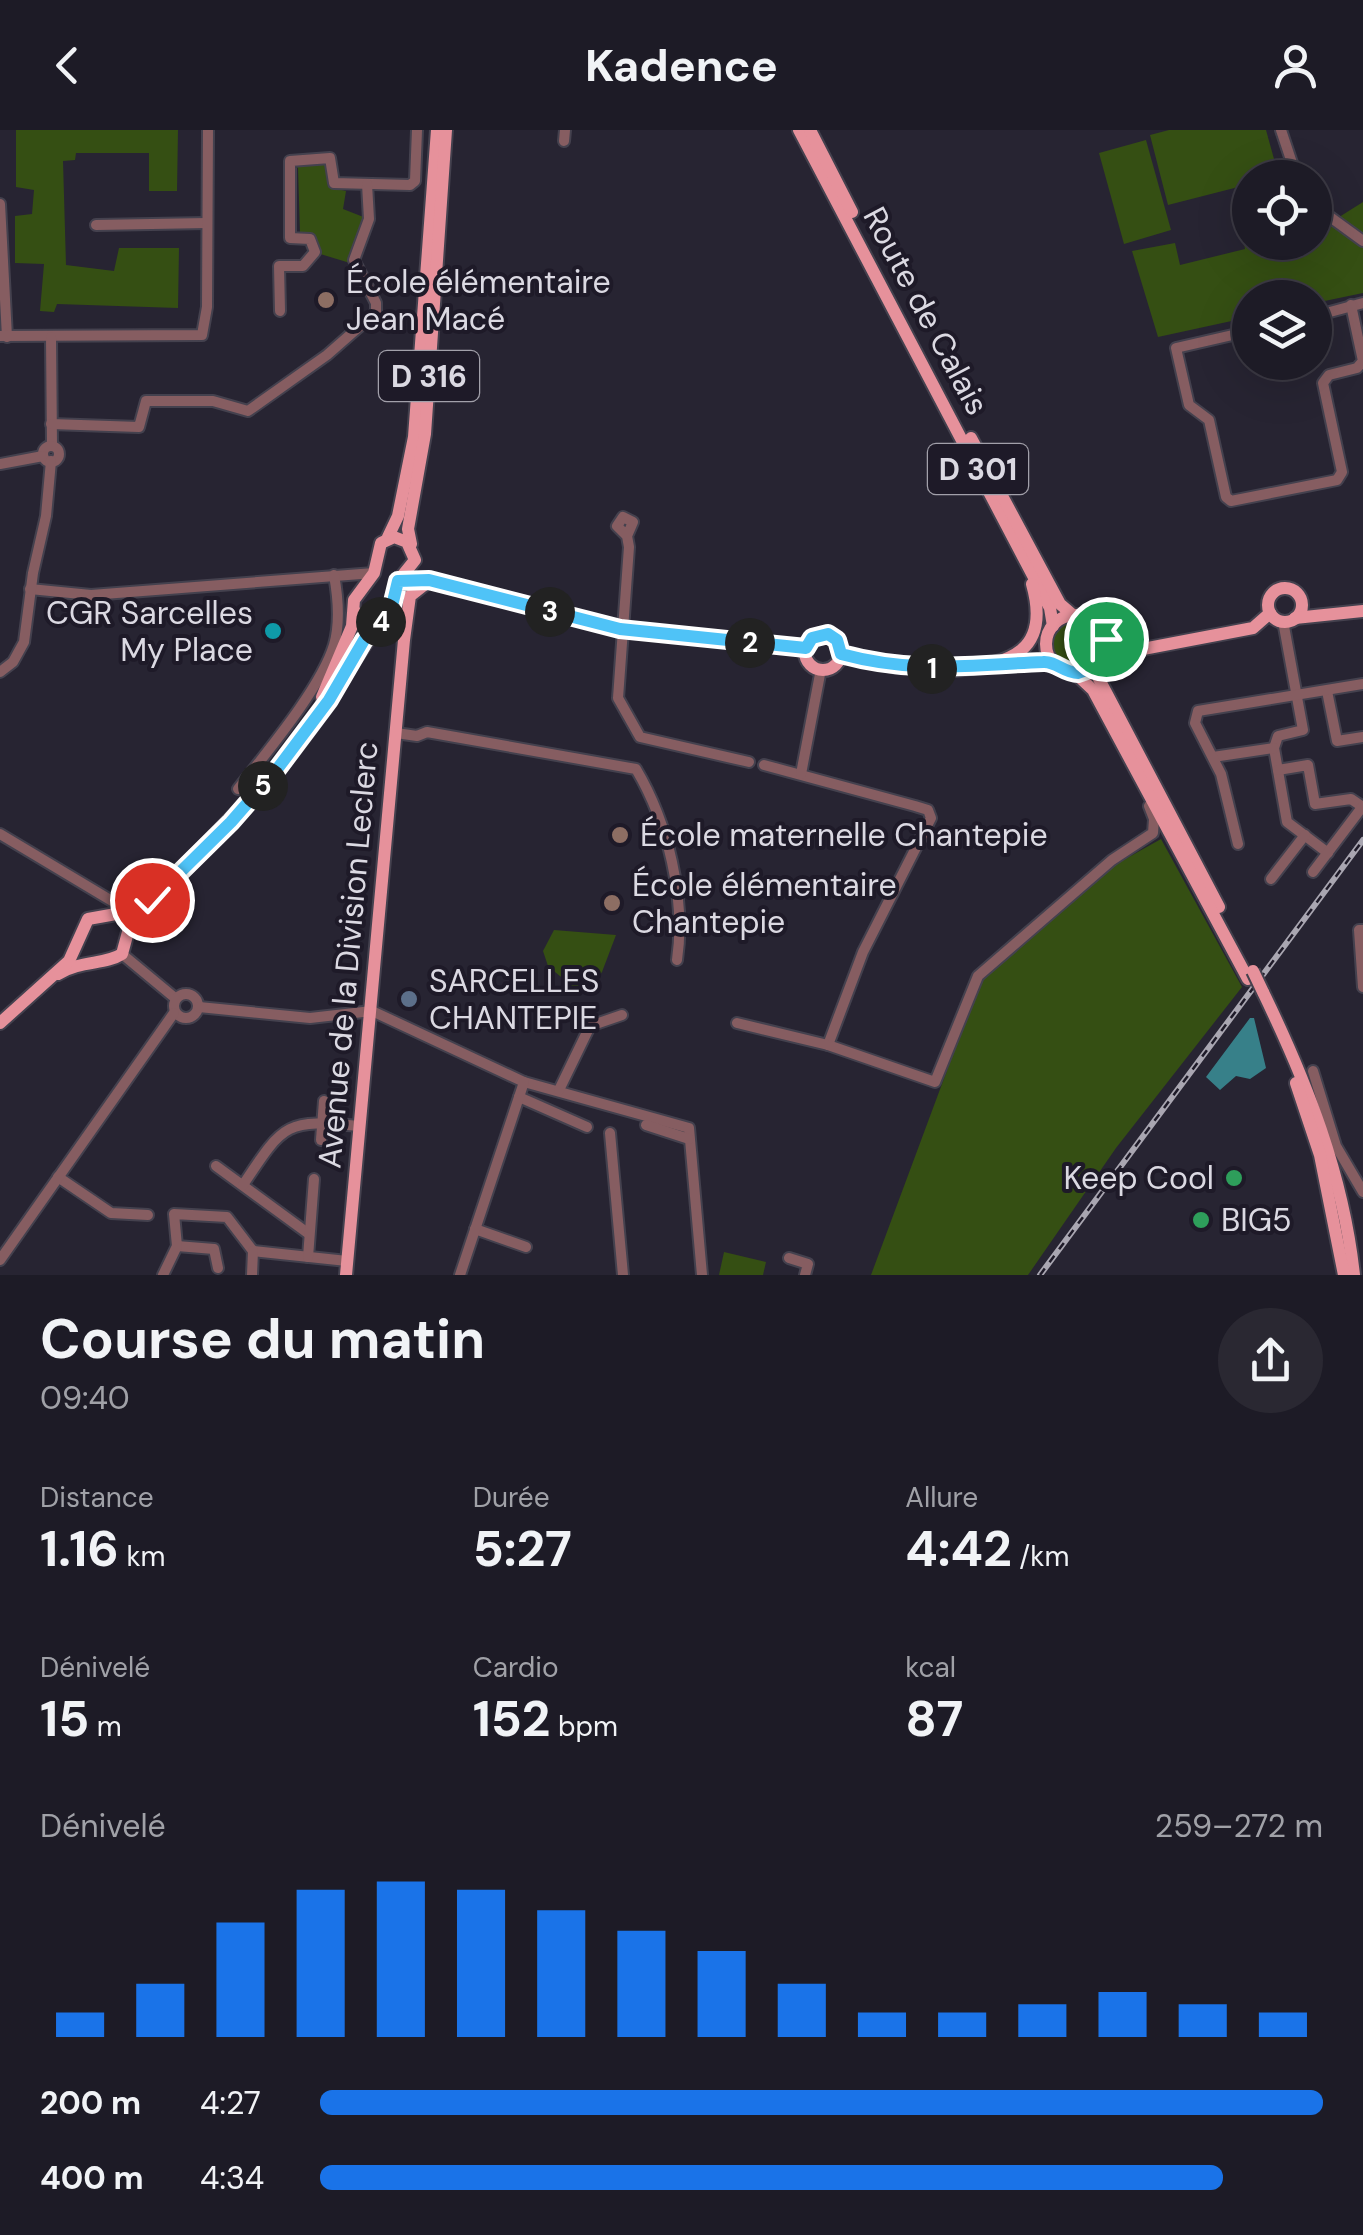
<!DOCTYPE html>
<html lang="fr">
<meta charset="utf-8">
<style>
:root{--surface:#1d1b26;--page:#2a2832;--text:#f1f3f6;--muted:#a0a1a7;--line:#3b3943;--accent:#1a73e8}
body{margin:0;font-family:"DM Sans",sans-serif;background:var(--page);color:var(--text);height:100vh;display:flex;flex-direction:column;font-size:38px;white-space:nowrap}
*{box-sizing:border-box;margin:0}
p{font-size:32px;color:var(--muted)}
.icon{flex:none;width:55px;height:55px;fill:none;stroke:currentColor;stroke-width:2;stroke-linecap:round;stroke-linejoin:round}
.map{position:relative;height:1145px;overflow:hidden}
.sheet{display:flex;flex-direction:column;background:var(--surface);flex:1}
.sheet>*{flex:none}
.buttons{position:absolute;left:1232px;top:30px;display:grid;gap:20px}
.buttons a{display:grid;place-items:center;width:100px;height:100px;border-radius:50%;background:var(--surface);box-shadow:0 10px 40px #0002,0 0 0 2px var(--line);font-size:50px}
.pin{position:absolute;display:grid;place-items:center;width:85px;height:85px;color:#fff;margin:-42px;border:5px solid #fff;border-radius:50%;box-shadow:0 2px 10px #0007}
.km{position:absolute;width:50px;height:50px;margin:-25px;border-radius:50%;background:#222;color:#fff;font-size:28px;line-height:50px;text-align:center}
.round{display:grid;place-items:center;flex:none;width:105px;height:105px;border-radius:52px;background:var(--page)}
.overview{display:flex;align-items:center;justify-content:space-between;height:170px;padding:0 40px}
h1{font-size:55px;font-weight:700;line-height:75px}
.metrics{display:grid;grid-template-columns:repeat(3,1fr);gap:15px;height:170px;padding:10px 40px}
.metrics div{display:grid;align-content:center}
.metrics b{font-size:50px;font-weight:700}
.metrics small{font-size:28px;font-weight:400}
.metrics p{font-size:28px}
.chart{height:280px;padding:20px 40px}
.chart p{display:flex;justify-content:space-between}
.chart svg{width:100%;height:180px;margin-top:10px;stroke:var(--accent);stroke-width:6}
ul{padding:0 40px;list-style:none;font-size:32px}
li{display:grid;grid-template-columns:160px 120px 1fr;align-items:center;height:75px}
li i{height:25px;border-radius:12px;background:var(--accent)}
header{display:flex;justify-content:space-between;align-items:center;height:130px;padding:0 40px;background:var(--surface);font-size:45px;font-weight:700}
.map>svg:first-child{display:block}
.green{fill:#354f13}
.water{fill:#378089}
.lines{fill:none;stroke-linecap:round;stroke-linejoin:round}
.minor-casing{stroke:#44414e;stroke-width:14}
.major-casing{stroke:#44414e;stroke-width:16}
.minor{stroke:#865d61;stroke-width:10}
.major{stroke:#e6919b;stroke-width:12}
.rail-casing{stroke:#a9a6b1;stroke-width:6}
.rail{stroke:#1e1a28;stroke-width:2.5;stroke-dasharray:8;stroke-linecap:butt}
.major-bridge-casing{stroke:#44414e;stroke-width:16;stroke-linecap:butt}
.major-bridge{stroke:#e6919b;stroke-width:12}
.route-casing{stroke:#fff;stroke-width:20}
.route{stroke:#4fc3f7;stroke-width:12}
.education-dot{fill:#8d6e63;stroke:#1e1a28;stroke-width:4}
.culture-dot{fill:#0f9aa8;stroke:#1e1a28;stroke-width:4}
.service-dot{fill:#5c6f8a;stroke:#1e1a28;stroke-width:4}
.leisure-dot{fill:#2e9e5b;stroke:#1e1a28;stroke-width:4}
.labels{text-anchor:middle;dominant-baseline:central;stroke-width:8;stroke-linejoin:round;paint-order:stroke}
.shield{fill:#1e1a28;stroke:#a2a0aa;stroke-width:2.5}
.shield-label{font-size:30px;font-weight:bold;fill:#dbd9e2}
.poi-label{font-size:32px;fill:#dbd9e2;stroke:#1e1a28;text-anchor:start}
.street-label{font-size:32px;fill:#dbd9e2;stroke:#1e1a28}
</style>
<header><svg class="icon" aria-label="back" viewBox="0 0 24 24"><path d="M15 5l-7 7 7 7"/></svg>Kadence<svg class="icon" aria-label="person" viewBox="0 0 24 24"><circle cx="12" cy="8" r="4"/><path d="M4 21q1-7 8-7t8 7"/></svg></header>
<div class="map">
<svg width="1363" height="1145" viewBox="0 0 1363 1145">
<rect width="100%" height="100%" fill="#272432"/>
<!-- green -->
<g class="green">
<path d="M 16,0 L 178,0 L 177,61 L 149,61 L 149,23 L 76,23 L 75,30 L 63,31 L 66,135 L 114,141 L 119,118 L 179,118 L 178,178 L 57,174 L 54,182 L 40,181 L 44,134 L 15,133 L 15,86 L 32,84 L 34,60 L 16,57 Z"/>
<path d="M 1169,0 L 1266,0 L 1279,47 L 1250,48 L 1250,54 L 1168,75 L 1150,5 Z"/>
<path d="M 1146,10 L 1171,100 L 1124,114 L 1099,23 Z"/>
<path d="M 325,33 L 328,57 L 346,61 L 343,79 L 366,88 L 350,133 L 317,123 L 308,104 L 300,103 L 298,38 L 292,34 Z"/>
<path d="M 1363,72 L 1363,163 L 1315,173 L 1315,168 L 1250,168 L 1250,187 L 1158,207 L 1132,121 L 1175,113 L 1180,135 L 1245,119 L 1242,100 L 1250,98 L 1250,112 L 1315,112 L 1315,84 L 1328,94 Z"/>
<circle cx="1075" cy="514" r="23"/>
<path d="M 1161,709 L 1242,857 L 1116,1018 L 1028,1145 L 871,1145 L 981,849 L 1111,737 Z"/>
<path d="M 554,800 L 616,805 L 602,842 L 592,854 L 573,857 L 548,836 L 543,821 Z"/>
<path d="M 724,1122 L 766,1132 L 763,1145 L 719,1145 Z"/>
</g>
<!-- water -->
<path class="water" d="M 1250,888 L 1254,888 L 1266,938 L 1250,949 L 1236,946 L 1220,960 L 1206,947 Z"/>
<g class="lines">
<!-- minor casing -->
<g class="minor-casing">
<g id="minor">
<path d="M 1281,0 L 1297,48"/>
<path d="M 564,11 L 565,0"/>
<path d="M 0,74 L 7,207"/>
<path d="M 1315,76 L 1363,111"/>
<path d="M 96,95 L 207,93"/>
<path d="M 280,181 L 279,136 L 303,136 L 315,122 L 310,109 L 290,108 L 290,31 L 330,28 L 334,53 L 410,55 L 415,51 L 417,0"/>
<path d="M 1315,186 L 1363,173"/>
<path d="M 1250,201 L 1176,218 L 1189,275 L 1209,290 L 1226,367 L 1231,371 L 1337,350 L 1342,342 L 1323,253 L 1329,245 L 1357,238 L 1363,231 L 1351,175"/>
<path d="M 0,206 L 202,205 L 207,177 L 208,0"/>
<path d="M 51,207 L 52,316"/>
<path d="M 51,294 L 139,297 L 146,271 L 213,271 L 248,281 L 327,225 L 376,182 L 376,173 L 354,130 L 369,89 L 367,54"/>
<circle cx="51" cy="324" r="8"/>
<path d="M 0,334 L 43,326"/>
<path d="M 627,406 L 633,392 L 623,387 L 617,396 L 627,406 L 629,417 L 618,568 L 640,607 L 749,632"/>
<path d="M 30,459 L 91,465 L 374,443"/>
<path d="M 0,542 L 13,532 L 24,512 L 33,443 L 46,386 L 51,331"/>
<path d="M 1327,561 L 1337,611 L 1363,607"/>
<path d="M 396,603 L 417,606 L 427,602 L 636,639 C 668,693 686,768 677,830"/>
<path d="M 1274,618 L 1278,606 L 1303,600 L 1283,491"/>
<path d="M 1274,618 L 1287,692 L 1328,723"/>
<path d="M 1213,627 L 1274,618"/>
<path d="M 764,635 L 915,676 L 928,680 L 931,688 L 863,822 L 828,915"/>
<path d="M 1278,640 L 1308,635 L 1315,674 L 1351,669 L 1363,677"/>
<path d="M 801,644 L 821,539"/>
<path d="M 238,659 C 266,623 321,558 334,515 C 340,494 338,467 334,445"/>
<path d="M 0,704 L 112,771 L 118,767"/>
<path d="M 1238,714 L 1221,644 L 1195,593 L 1198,581 L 1363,554"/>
<path d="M 1313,742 L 1363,676"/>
<path d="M 1271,749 L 1305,705"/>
<path d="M 1363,800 L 1359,800 L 1363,857"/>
<path d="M 122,824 L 175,868"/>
<circle cx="186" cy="876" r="12"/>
<path d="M 199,877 L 310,888 L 372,881 L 524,952 L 689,998 L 702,1145"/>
<path d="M 737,893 L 828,915 L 935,952 L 978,846 L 1112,730 L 1153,703 L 1154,689 L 1149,676"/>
<path d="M 1313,941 L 1336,1016 L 1363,1062"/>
<path d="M 559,960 L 590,896 L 622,885"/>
<path d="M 519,967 L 587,997"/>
<path d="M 646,995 L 689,1009"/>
<path d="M 610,1003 L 623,1145"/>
<path d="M 321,1010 L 324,971"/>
<path d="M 216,1036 L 309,1104"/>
<path d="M 58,1047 L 111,1083 L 148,1085"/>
<path d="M 243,1055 C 284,993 285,989 360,996"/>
<path d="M 475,1099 L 526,1117"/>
<path d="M 177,1116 L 214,1119 L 218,1138"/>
<path d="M 253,1121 L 347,1131"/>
<path d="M 308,1127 L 314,1049"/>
<path d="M 789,1128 L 808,1134 L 805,1145"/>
<path d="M 0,1130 L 174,883"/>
<path d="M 163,1145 L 177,1116 L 174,1084 L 227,1087 L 253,1121"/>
<path d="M 252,1145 L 253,1121"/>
<path d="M 460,1145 L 524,952"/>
</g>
</g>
<!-- major casing -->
<g class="major-casing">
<g id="major">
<path d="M 799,0 L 1050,478 L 1053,496"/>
<path d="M 810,0 L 852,82"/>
<path d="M 971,308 L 1060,474 L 1074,486"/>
<path d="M 388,407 L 398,386 L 414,307 L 437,0"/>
<path d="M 411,414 L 408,399 L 425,304 L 446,0"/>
<path d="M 398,451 L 429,451 L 620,499 L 806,518"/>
<circle cx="1285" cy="475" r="17"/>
<circle cx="1075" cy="514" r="29"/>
<path d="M 1295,488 L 1363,481"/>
<circle cx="823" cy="522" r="18"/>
<path d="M 841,524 L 896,537 L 961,539"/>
<path d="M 1101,527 L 1253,498 L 1270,483"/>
<path d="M 1096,534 L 1099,549 L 1219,777"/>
<path d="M 1001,536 L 1053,533"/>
<path d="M 954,540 C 1011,534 1051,521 1032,454"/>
<path d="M 1075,543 L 1093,560 L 1248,849"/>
<path d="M 322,567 L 352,496 L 354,470 L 374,443 L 381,413 L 394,407 L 407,412 L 415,430 L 398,451 L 389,486 L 373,493 L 354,481"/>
<path d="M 58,844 C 81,830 105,835 122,824 L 131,791 L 265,653 L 318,585 L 380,492"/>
<path d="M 1263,862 C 1307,953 1343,1044 1354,1145"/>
<path d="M 0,893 L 69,831 L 88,789 L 116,784 L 158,755"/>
<path d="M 1296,953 L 1320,1025 L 1344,1145"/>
<path d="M 346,1145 L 404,510 L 410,466 L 429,451"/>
</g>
</g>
<!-- minor -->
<use href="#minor" class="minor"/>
<!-- major -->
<use href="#major" class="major"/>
<!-- rail casing -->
<g class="rail-casing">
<path id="rail" d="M 1040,1145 L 1363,710"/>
</g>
<!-- rail -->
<use href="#rail" class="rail"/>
<!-- major-bridge casing -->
<g class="major-bridge-casing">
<path id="major-bridge" d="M 1253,841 L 1263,862"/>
</g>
<!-- major-bridge -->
<use href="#major-bridge" class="major-bridge"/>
</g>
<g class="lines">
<!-- route casing -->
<g class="route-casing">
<path id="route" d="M 152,770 L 231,692 L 278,638 L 329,570 L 364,510 L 390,484 L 398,451 L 429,450 L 620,499 L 806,518 L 812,508 L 828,504 L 837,510 L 841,524 C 915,544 968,535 1043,532 C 1056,531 1064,543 1078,543 C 1097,538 1106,525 1103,507 L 1106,509"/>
</g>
<!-- route -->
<use href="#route" class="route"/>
</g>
<!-- markers -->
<g class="education-dot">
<circle cx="326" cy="170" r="10"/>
<circle cx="620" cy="705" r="10"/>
<circle cx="612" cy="773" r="10"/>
</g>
<circle class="culture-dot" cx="273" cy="501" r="10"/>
<circle class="service-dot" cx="409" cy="869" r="10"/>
<g class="leisure-dot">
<circle cx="1234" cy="1048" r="10"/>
<circle cx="1201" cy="1090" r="10"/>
</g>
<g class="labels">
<!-- shield labels -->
<g class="shield">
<rect x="379" y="221" width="100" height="50" rx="8"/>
<rect x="928" y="314" width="100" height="50" rx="8"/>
</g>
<g class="shield-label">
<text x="429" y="246">D 316</text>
<text x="978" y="339">D 301</text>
</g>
<!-- poi labels -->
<g class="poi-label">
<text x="346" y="152">École élémentaire<tspan x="346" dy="37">Jean Macé</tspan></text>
<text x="253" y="483" text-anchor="end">CGR Sarcelles<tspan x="253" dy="37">My Place</tspan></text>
<text x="640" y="705">École maternelle Chantepie</text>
<text x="632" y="755">École élémentaire<tspan x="632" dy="37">Chantepie</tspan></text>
<text x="429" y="851">SARCELLES<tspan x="429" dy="37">CHANTEPIE</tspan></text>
<text x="1214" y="1048" text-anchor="end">Keep Cool</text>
<text x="1221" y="1090">BIG5</text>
</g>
<!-- street labels -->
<g class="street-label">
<text transform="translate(926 181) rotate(62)">Route de Calais</text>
<text transform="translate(348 825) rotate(-85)">Avenue de la Division Leclerc</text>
</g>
</g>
</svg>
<div class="buttons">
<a><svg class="icon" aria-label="locate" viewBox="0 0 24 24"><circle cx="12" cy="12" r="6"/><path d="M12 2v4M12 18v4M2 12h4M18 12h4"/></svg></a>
<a><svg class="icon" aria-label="layers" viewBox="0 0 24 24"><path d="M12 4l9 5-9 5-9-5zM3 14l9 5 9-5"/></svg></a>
</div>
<div class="pin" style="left:1106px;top:509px;background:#1e9e55"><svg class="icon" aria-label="arrive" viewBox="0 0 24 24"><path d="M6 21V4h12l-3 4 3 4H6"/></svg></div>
<div class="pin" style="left:152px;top:770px;background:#d93025"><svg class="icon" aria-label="check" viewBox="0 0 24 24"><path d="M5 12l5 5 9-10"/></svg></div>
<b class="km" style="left:932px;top:539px">1</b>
<b class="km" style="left:750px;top:513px">2</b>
<b class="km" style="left:550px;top:482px">3</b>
<b class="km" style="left:381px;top:492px">4</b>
<b class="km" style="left:263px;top:656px">5</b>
</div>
<section class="sheet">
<div class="overview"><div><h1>Course du matin</h1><p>09:40</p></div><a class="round"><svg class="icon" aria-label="share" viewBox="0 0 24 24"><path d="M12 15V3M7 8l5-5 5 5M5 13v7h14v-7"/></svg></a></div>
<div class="metrics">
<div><p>Distance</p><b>1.16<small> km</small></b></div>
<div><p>Durée</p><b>5:27</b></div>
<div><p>Allure</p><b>4:42<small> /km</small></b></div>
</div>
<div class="metrics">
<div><p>Dénivelé</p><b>15<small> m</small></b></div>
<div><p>Cardio</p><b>152<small> bpm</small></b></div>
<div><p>kcal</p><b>87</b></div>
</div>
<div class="chart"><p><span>Dénivelé</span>259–272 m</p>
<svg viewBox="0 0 160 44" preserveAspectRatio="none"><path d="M5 44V38M15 44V31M25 44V16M35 44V8M45 44V6M55 44V8M65 44V13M75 44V18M85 44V23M95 44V31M105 44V38M115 44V38M125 44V36M135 44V33M145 44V36M155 44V38"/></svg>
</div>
<ul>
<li><b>200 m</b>4:27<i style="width:100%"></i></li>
<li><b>400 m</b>4:34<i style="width:90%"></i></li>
</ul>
</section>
